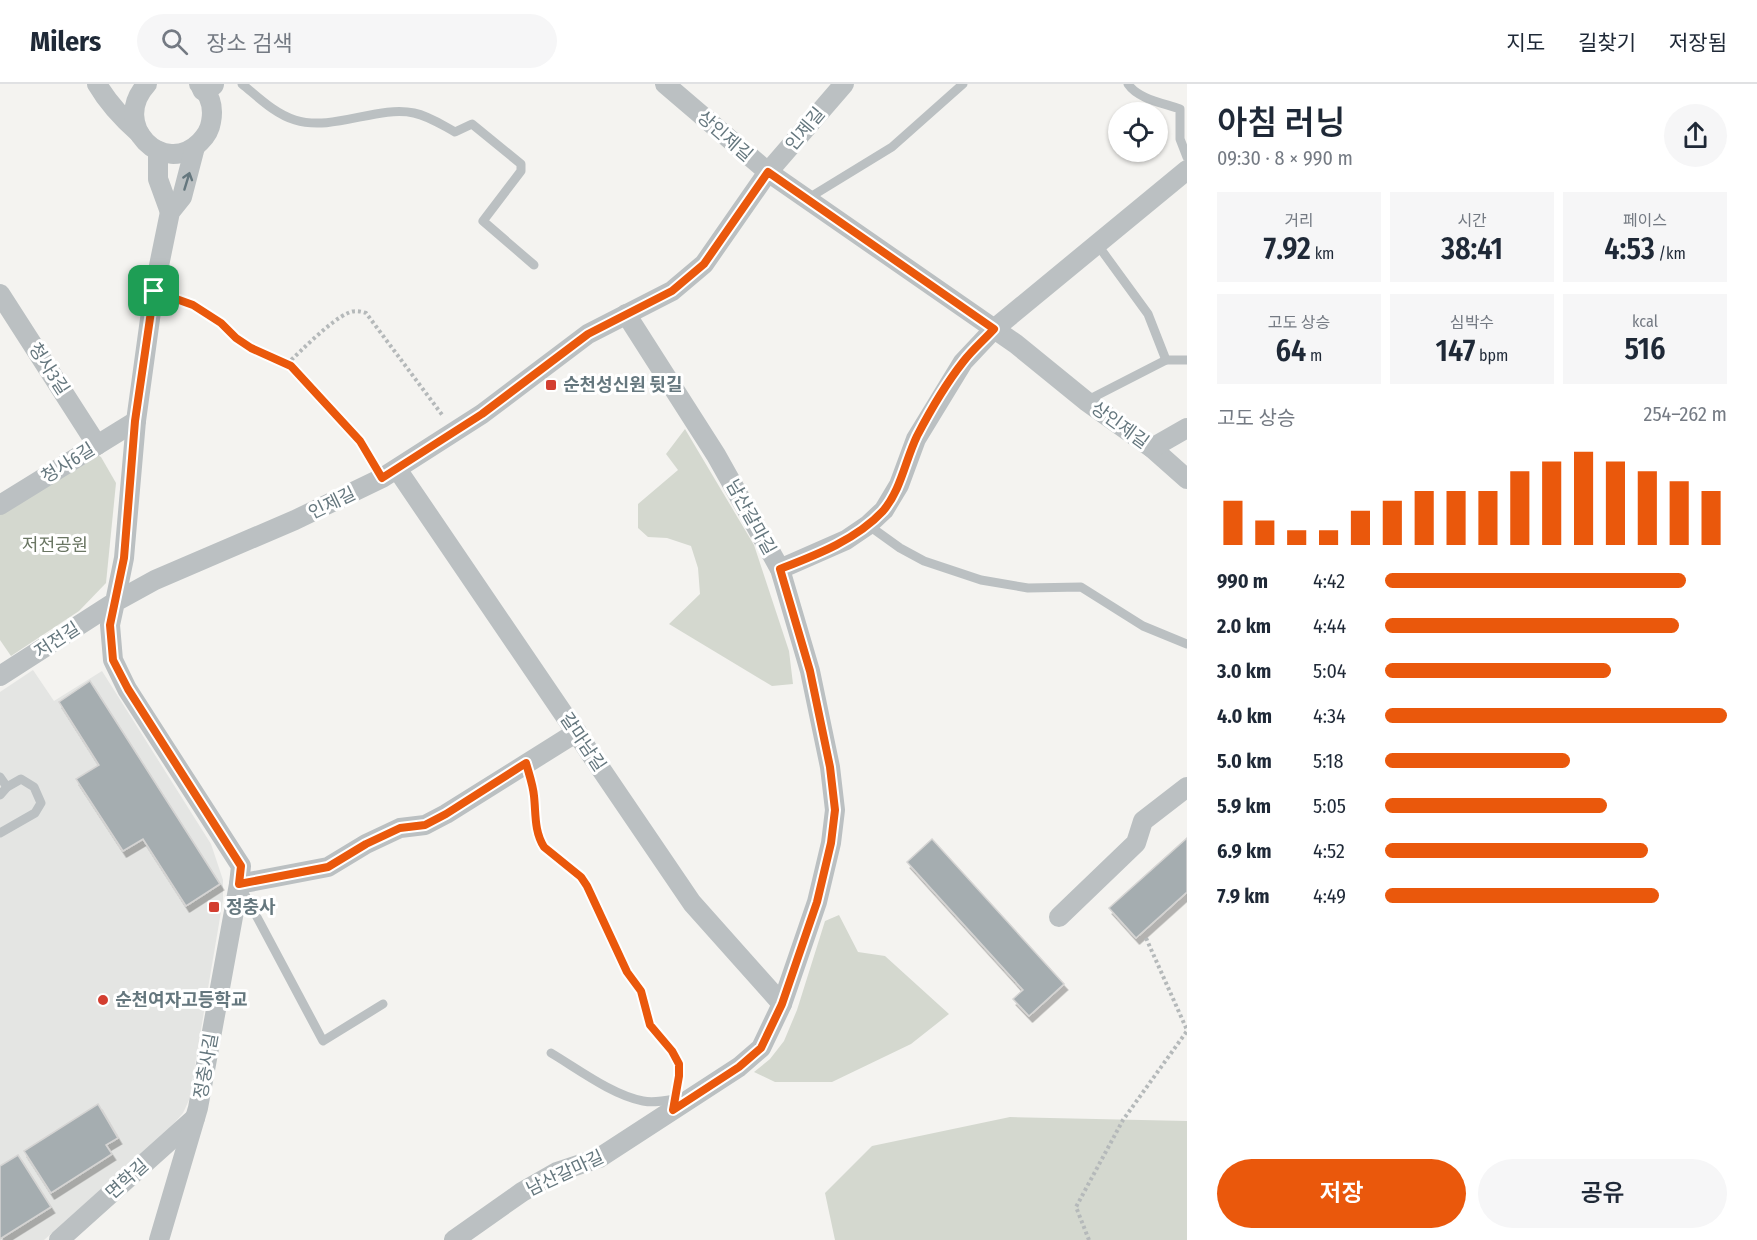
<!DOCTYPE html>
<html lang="ko">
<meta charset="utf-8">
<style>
:root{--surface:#fff;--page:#f6f6f7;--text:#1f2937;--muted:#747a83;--line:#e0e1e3;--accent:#ea580c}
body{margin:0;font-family:"Fira Sans Condensed","Noto Sans KR",sans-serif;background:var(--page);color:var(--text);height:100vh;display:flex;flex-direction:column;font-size:22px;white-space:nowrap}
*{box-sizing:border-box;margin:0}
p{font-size:20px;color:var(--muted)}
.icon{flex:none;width:33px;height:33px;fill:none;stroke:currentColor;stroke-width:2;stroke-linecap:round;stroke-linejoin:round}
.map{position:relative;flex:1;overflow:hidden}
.drawer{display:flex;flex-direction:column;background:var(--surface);width:570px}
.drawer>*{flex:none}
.fabs{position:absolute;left:1108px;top:18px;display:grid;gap:12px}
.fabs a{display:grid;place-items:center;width:60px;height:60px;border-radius:50%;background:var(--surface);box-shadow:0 2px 4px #0004;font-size:30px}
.pin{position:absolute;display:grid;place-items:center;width:51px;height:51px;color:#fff;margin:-26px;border-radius:12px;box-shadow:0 3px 9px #0006}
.round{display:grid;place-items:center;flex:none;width:63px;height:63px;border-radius:32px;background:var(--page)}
.head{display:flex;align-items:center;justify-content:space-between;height:102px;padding:0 30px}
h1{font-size:33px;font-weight:600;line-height:45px}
.metrics{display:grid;grid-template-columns:repeat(3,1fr);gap:9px;height:102px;padding:6px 30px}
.metrics div{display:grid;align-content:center;border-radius:0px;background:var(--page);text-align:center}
.metrics b{font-size:30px;font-weight:600}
.metrics small{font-size:16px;font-weight:400}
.metrics p{font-size:16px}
.chart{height:168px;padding:12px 30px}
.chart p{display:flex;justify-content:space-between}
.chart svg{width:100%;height:108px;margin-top:6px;stroke:var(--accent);stroke-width:6}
.button{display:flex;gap:12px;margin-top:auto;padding:12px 30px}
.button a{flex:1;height:69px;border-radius:36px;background:var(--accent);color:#fff;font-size:24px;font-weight:600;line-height:69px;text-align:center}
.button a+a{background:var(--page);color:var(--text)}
ul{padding:0 30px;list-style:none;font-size:20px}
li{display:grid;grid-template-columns:96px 72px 1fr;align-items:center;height:45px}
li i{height:15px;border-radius:8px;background:var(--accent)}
header{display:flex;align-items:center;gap:36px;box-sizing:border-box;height:84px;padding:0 30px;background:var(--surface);border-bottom:2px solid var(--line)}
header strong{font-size:28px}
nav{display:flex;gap:33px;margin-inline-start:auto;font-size:21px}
.search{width:420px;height:54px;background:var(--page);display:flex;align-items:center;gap:15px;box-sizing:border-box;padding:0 21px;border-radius:33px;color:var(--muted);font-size:22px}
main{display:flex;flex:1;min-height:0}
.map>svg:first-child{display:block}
.built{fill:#e4e5e3}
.green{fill:#d4d8cf}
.building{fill:#a5adb0;stroke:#d5d4d3;stroke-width:1.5;filter:url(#shadow)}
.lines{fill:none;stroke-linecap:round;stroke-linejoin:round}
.path{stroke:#b5b9ba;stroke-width:4;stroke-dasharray:3 3;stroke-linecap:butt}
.service{stroke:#bbc0c2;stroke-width:9}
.minor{stroke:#bbc0c2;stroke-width:20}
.tertiary{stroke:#bbc0c2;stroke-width:24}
.oneway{stroke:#65777e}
.route-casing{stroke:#fff;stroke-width:12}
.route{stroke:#ea580c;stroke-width:8}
.poi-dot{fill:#d33e30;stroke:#fff;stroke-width:2}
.labels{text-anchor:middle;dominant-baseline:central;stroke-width:6;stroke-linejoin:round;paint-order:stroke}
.street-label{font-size:18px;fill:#65777e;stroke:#fff}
.poi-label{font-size:18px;font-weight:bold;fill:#65777e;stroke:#fff;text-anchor:start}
.park-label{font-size:18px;fill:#6a7663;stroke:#fff}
</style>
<header>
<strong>Milers</strong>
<div class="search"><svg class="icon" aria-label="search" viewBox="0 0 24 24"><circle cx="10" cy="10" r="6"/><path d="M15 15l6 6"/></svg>장소 검색</div>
<nav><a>지도</a><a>길찾기</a><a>저장됨</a></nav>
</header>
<main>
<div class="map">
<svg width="1187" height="1156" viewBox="0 0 1187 1156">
<defs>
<filter id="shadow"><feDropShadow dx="3.5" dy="6" stdDeviation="0" flood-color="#0004"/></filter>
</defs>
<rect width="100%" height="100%" fill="#f4f3f0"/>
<!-- built -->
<path class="built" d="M 33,586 L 54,617 L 102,587 L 211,760 L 223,796 L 223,816 L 189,1016 L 183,1029 L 170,1044 L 44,1156 L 0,1156 L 0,608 Z"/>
<!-- green -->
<g class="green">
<path d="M 685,345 L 754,461 L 789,567 L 793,600 L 772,602 L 669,540 L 700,510 L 698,484 L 691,462 L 667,454 L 648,453 L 638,444 L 638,420 L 678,386 L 666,370 Z"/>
<path d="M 94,369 L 101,373 L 116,399 L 106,499 L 79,527 L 11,572 L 0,556 L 0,426 Z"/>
<path d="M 839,831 L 858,868 L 885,872 L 949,930 L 911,960 L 832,998 L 775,998 L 754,988 L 770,975 L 784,957 L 797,926 L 825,837 Z"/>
<path d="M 1010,1033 L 1187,1037 L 1187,1156 L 835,1156 L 825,1109 L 872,1062 Z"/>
</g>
<!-- building -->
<g class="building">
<path d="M 90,597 L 220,800 L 186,822 L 143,755 L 123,767 L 76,695 L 99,681 L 59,618 Z"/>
<path d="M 1187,754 L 1187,808 L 1136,854 L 1109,824 Z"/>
<path d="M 932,755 L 1064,900 L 1029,932 L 1013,915 L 1023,906 L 907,778 Z"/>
<path d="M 98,1020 L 118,1054 L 106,1061 L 112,1070 L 51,1109 L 24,1067 Z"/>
<path d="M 18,1071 L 51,1123 L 0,1155 L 0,1082 Z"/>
</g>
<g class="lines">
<!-- path -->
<g class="path">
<path d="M 174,214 L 193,221 L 221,239 L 236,254 L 251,264 L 292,282 L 360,357 L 372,377"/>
<path d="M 287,280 C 302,266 330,237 348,229 C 354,226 360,227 366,229 L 443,332"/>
<path d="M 1146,854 L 1187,946"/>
<path d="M 1089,1156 L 1076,1123 L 1123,1036 L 1187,947"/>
</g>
<!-- service -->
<g class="service">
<path d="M 242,0 C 258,13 275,30 295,36 C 333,48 378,21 414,29 C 429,32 442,41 455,48 L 472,40 L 521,80 L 521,87 L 483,137 L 534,181"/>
<path d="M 1128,0 C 1138,15 1163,19 1180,25 L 1180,55 L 1187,73"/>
<path d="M 807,115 L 892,63 L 963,0"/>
<path d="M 1097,160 L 1148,230 L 1166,276"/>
<path d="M 1086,317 L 1166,276 L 1187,276"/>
<path d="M 868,441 L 900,464 L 924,477 L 981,496 L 1028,504 L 1081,503 L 1143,542 L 1187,560"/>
<path d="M 526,679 C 529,690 533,701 534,712 C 536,730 534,747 544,763 L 581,793 L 587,802 L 627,888 L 641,907 L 650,941 L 672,967 L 679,980 L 679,992 L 674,1022"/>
<path d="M 0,693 L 7,703"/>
<path d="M 0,711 L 7,703 L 21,695 L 34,703 L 41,719 L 35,729 L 0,749"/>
<path d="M 242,805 L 323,957 L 383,920"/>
<path d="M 551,969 C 578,985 612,1011 643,1017 C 654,1019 664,1017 675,1015"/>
</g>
<!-- minor -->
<g class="minor">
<path d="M 97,0 C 108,19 122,34 139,49"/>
<path d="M 147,0 C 109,41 164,94 200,58 C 206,52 210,45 211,38 C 214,23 210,10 199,0"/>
<path d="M 665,0 L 768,88 L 1016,260 L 1086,317 L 1152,364 L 1187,395"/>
<path d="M 158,67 L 158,95 L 170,128"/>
<path d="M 0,210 L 97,361"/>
<path d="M 1152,364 L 1187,344"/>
<path d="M 397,385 L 692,819 L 782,920"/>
<path d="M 0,421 L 136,337"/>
<path d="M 780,485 L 846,456 L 868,441 L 884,426 L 899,401 L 916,355 L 963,278 L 994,245 L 1187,86"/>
<path d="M 0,592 L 115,518 L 124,474 L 136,337 L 154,206 L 170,128 L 182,113 L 195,63"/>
<path d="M 239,800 L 328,783 L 366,760 L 400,744 L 425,741 L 446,730 L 577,648"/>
<path d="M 1059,833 L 1136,759 L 1143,737 L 1187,703"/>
<path d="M 59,1156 L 195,1034"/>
<path d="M 159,1156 L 198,1024 L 239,800 L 241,782 L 127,605 L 113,576 L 110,541 L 115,518 L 155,496 L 295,436 L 382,394 L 482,330 L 588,250 L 672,207 L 704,180 L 768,88 L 844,0"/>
<path d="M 454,1156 L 522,1108 L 557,1088 L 599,1074 L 739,983 L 761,964 L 782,920 L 817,818 L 831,759 L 835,726 L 830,683 L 810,587 L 780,485 L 716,371 L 626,230"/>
</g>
<!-- tertiary -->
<path class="tertiary" d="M 204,5 L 212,0"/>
</g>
<!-- one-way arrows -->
<defs><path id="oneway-shaft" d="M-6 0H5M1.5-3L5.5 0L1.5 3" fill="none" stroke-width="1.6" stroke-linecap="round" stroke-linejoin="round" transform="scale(1.5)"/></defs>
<use class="oneway" href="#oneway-shaft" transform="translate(187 97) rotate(-73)"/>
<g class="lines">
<!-- route casing -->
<g class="route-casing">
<path id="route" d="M 768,88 L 994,245 C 984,256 972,266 963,278 C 945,301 930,327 917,352 C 905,377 901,406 883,427 C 856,456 816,471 780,485 L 810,587 L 830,683 L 835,726 L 831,759 L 817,818 L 782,920 L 761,964 L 739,983 L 673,1026 L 679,992 L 679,980 L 672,967 L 650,941 L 641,907 L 627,888 L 587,802 L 581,793 L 544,763 C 534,747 536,730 534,712 C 533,701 529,690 526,679 L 446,730 L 425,741 L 400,744 L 366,760 L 328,783 L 239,800 L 241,782 L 128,605 L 113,576 L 110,541 L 124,474 L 135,337 L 154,207 L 193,221 L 221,239 L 236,254 L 251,264 L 291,282 L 360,357 L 382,394 L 482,330 L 588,250 L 672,207 L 704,180 Z"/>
</g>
<!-- route -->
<use href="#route" class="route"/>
</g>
<!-- markers -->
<g class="poi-dot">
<rect x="545" y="295" width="12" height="12" rx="3"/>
<rect x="208" y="817" width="12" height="12" rx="3"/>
<circle cx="103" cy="916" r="6"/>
</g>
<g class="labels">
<!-- street labels -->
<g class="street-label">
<text transform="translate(805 45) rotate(-50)">인제길</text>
<text transform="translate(725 52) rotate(41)">상인제길</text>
<text transform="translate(49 285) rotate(57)">청사3길</text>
<text transform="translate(1120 341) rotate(36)">상인제길</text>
<text transform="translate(68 379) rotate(-32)">청사6길</text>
<text transform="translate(332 419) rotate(-26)">인제길</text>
<text transform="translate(751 433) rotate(61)">남산갈마길</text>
<text transform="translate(57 556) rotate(-33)">저전길</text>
<text transform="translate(583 658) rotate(56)">갈마남길</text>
<text transform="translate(206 982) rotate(-80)">정충사길</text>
<text transform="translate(565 1089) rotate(-25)">남산갈마길</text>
<text transform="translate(127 1095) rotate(-42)">면학길</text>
</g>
<!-- poi labels -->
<g class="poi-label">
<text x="563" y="301">순천성신원 뒷길</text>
<text x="226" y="823">정충사</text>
<text x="115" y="916">순천여자고등학교</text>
</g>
<!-- park labels -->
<g class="park-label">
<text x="55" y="461">저전공원</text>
</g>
</g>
</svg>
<div class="fabs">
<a><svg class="icon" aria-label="locate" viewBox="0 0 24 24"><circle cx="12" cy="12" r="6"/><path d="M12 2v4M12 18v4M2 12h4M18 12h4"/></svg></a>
</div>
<div class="pin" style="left:154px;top:207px;background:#1e9e55"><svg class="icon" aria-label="arrive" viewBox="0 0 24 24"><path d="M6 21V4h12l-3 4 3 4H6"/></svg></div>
</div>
<section class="drawer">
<div class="head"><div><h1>아침 러닝</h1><p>09:30 · 8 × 990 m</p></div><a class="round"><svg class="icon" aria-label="share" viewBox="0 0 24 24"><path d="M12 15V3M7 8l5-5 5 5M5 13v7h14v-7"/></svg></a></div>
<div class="metrics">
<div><p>거리</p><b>7.92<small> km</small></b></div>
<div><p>시간</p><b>38:41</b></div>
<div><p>페이스</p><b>4:53<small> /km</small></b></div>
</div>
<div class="metrics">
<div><p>고도 상승</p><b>64<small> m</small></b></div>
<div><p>심박수</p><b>147<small> bpm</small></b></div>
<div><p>kcal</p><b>516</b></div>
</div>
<div class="chart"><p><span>고도 상승</span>254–262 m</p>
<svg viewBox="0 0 160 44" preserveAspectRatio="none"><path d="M5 44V26M15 44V34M25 44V38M35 44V38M45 44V30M55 44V26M65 44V22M75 44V22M85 44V22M95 44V14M105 44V10M115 44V6M125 44V10M135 44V14M145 44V18M155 44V22"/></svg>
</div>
<ul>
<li><b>990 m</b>4:42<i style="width:88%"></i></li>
<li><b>2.0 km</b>4:44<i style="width:86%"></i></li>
<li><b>3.0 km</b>5:04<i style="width:66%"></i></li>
<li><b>4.0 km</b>4:34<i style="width:100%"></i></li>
<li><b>5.0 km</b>5:18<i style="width:54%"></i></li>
<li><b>5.9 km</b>5:05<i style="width:65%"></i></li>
<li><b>6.9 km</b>4:52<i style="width:77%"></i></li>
<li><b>7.9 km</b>4:49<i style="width:80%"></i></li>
</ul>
<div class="button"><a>저장</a><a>공유</a></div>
</section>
</main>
